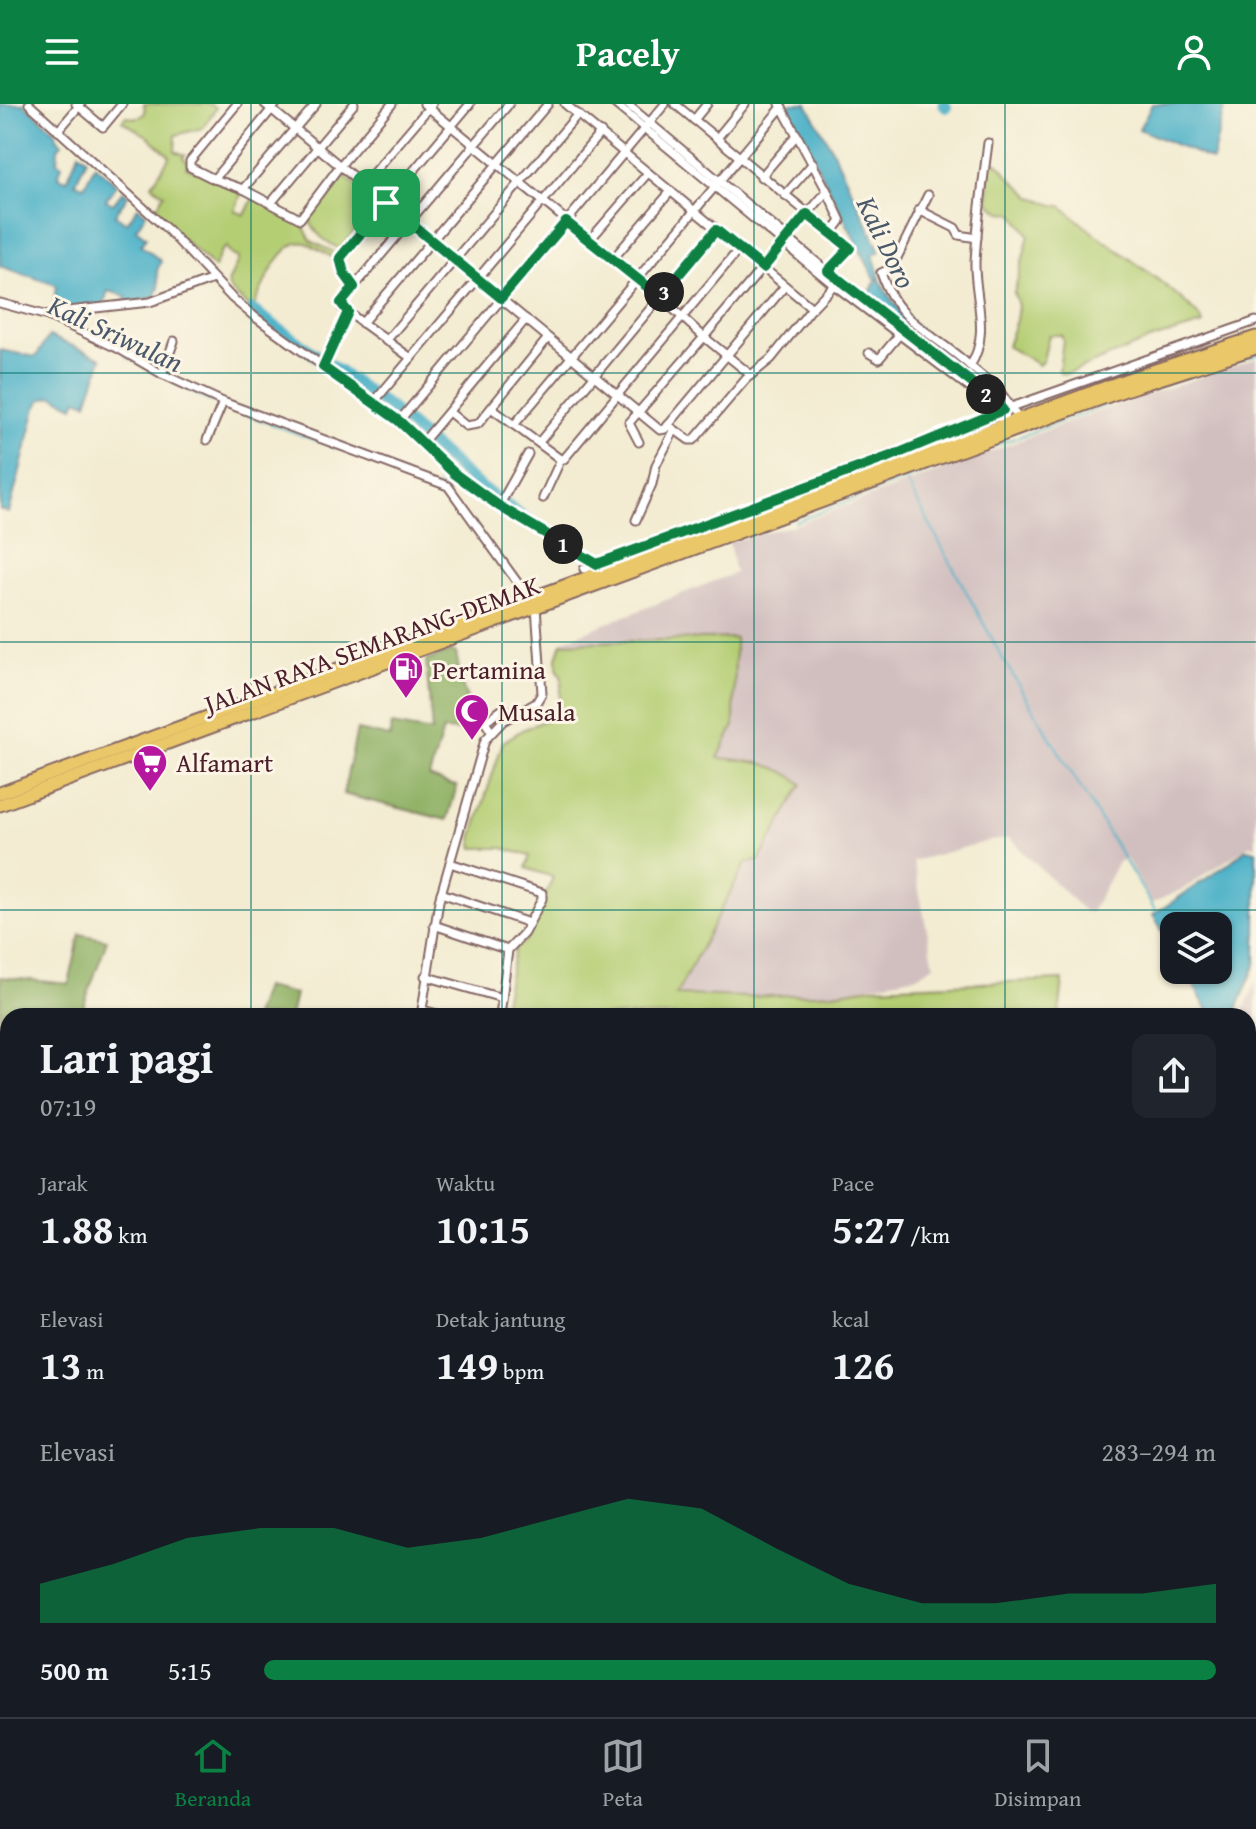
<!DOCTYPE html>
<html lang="id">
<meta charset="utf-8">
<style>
:root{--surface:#171b24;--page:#20242c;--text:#f1f3f6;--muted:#9ea1a6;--line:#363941;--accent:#0b8043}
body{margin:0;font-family:"Gentium Book Plus",serif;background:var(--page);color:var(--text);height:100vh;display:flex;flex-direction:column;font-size:30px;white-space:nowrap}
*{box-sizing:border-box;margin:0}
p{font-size:26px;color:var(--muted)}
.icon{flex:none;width:44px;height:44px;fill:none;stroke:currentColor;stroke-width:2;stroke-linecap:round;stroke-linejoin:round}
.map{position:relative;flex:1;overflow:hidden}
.panel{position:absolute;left:0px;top:904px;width:1256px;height:710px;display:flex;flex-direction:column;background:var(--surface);border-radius:24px 24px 0 0;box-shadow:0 2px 6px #0004}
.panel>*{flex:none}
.controls{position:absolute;left:1160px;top:808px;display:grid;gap:16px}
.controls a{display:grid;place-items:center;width:72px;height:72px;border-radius:16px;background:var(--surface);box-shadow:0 2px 6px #0004;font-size:40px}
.pin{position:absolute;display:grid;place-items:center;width:68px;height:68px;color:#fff;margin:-34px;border-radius:16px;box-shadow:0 4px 12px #0006}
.km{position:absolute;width:40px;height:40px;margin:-20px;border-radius:50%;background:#222;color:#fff;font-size:22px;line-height:40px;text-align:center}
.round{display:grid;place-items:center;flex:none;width:84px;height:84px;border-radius:16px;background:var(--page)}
.head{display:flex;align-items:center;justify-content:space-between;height:136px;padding:0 40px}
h1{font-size:44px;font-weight:800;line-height:60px}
.figures{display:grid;grid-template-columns:repeat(3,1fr);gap:12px;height:136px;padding:8px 40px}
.figures div{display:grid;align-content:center}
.figures b{font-size:40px;font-weight:800}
.figures small{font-size:22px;font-weight:400}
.figures p{font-size:22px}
.chart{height:224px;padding:16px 40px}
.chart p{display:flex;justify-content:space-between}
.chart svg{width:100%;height:144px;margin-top:8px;fill:var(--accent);opacity:.7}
ul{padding:0 40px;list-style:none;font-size:26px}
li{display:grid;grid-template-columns:128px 96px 1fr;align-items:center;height:60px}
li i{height:20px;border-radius:10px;background:var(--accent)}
header{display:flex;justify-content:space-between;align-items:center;height:104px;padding:0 40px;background:var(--accent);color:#fff;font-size:36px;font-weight:800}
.tabs{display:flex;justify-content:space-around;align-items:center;height:112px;border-top:2px solid var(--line);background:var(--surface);font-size:22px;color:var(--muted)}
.tabs a{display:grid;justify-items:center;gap:4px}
.tabs .selected{color:var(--accent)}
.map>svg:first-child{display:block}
.built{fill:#f6d1c5}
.industrial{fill:#d1bfbf}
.green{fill:#b4ce73;stroke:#7f764f;stroke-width:2}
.forest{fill:#8fb165;stroke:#6c6848;stroke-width:2}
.water{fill:#49b0c8;stroke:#4a687a;stroke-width:2}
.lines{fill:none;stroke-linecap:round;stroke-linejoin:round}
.stream{stroke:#49b0c8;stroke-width:2}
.river{stroke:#49b0c8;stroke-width:12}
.minor-casing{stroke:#856765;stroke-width:11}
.tertiary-casing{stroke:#856765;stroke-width:12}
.trunk-casing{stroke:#856765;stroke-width:15}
.minor{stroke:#fff;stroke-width:7}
.tertiary{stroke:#fff;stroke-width:8}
.trunk{stroke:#eac769;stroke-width:11}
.route-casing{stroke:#fff;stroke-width:16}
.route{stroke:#0b8043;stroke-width:10}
.grid{fill:none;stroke:#0f766e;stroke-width:2;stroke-opacity:0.55}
.labels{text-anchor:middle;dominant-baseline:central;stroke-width:6;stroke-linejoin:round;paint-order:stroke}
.street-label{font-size:26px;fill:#4a1f2b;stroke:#fcf5e5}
.poi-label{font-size:26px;fill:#4a1f2b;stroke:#fcf5e5;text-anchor:start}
.water-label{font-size:28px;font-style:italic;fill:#4a596a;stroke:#fcf5e5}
</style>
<header><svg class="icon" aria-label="menu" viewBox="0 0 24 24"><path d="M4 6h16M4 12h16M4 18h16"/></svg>Pacely<svg class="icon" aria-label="person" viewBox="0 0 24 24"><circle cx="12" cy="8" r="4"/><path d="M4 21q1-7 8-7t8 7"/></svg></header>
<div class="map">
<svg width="1256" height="1613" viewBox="0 0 1256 1613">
<rect width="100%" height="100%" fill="#fcf5e5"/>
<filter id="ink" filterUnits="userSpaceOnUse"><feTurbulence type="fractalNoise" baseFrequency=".0125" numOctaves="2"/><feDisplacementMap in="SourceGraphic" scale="16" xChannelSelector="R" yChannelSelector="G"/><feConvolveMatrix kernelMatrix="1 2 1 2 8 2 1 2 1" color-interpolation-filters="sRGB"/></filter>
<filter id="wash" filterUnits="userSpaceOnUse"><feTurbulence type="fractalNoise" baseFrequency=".006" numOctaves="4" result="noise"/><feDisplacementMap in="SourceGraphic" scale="32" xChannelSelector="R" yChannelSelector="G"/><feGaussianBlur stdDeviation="1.8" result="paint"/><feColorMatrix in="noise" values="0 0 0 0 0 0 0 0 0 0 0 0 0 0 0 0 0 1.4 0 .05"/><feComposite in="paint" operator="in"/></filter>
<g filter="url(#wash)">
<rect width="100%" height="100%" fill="#f3ecd2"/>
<!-- built -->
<path class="built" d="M 8,1235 L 8,1366 L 0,1364 L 0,1251 Z"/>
<!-- industrial -->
<g class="industrial">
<path d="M 1256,254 L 1256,743 L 1250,741 L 1185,784 L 1152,799 L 1126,754 L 1118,758 L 1091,808 L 1085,808 L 1009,734 L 985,738 L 913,757 L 934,861 L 917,872 L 833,889 L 748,893 L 675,891 L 746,759 L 754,656 L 717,654 L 639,536 L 562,539 L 564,536 L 735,469 L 729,438 L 795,421 L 1085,312 Z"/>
<path d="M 1256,878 L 1256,982 L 1248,967 L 1248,912 L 1241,912 Z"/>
</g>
<!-- green -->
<g class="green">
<path d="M 144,0 L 210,0 L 216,4 L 203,24 L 176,31 L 175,47 L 185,51 L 183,54 L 188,58 L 186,63 L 242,87 L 235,107 L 245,111 L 255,90 L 302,119 L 311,137 L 334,148 L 339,154 L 340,164 C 335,155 330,151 318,145 C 314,143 310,140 306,139 C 281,132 261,188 252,206 L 230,186 L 228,179 L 239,154 L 230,150 L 227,143 L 221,147 L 214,164 L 154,108 L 164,90 L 152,81 L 170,52 L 149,33 L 122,17 L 126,12 C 135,15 138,15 145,9 Z"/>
<path d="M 991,57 C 1002,60 1004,68 1011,74 C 1018,82 1025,84 1031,93 C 1043,94 1050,103 1062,102 C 1071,110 1080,119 1090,126 C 1112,143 1197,199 1203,220 L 1149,236 L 1067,270 L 1060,269 L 1059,266 L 1063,236 L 1061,231 L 1049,231 L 1043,256 L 1039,261 L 1010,244 L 1007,242 L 1016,216 L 1018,202 L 1014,189 L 1029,131 L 1013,109 L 1001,108 L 989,99 L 988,62 Z"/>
<path d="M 343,71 L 376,97 L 377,102 L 340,145 C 324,137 315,130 308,113 Z"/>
<path d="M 735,534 L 734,622 L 718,654 C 750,657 776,658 802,680 L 759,757 L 746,759 L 676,891 L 748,893 L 833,889 L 871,883 L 1063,876 L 1059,912 L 501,912 L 515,845 L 526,836 L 553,773 L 526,764 L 530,752 L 503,744 L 474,744 L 472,734 L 503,638 L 522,626 L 546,616 L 559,604 L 562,575 L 557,564 L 557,554 L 562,539 Z"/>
<path d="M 1256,1051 L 1256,1134 L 1248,1136 L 1248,1057 Z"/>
</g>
<!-- forest -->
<g class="forest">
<path d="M 452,547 L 456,549 L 462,581 L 467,594 L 462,600 L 465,627 L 443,626 L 429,673 L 447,680 L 457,682 L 447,716 L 343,690 L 357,626 L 390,633 L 391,621 L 432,628 L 426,557 Z"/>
<path d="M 80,830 L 107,836 L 80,912 L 8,912 L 8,936 L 0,932 L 1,873 L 69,880 Z"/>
<path d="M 264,883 L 295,890 L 290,912 L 254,912 Z"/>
</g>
<!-- water -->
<g class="water">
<path d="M 0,0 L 24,0 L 56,28 L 57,34 L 62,39 L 58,45 L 57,58 L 62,61 L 58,73 L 67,76 L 79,48 L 87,55 L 75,79 L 84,82 L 95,61 L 117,81 L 106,96 L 113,100 L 123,87 L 128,91 L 115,111 L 127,119 L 138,103 L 146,110 L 136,125 L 146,133 L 141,141 L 161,157 L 157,167 L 159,185 L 156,186 L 156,193 L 124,200 L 126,192 L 108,187 L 103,202 L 53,207 L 56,181 L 0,162 Z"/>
<path d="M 786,0 L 807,0 L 832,45 L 880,147 L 873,151 L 880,173 L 875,175 Z"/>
<path d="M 1152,0 L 1225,0 L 1212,56 L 1139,25 Z"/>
<path d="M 880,175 C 904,232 971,252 1007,301 L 1004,303 L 974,274 L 868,193 L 875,178 Z"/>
<path d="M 49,232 L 102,254 L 87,299 L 77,295 L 74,302 L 53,292 L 42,295 L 36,304 L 9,409 L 0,406 L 0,246 L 36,253 Z"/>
<path d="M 1246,745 L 1256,747 L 1256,860 L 1234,912 L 1211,912 L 1185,866 L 1218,866 L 1218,822 L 1174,822 L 1174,847 L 1153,811 L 1228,760 Z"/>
</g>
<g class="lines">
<!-- stream -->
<g class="stream">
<path d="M 125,252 L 150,267"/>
<path d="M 1227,259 L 1256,251"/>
<path d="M 174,279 L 212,298"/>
<path d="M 233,306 L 386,362"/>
<path d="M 906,377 L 1004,557 L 1156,808"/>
<path d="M 437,381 L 448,388"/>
<path d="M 795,418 L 971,350 L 1214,263"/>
<path d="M 1248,974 L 1256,988"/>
<path d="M 1248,1144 L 1256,1142"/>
</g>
<!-- river -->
<g class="river">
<path d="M 944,0 L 946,3"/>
<path d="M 252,206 L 389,303 L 480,383 L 528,416"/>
<path d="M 0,1121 L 8,1134"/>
<path d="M 803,1606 L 829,1613"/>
</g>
</g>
</g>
<g filter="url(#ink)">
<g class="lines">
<!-- minor casing -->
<g class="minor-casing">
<g id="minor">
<path d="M 29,0 L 167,125 L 232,194 L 255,213 L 399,317 L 455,370 L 499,402 L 597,460 L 603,467"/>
<path d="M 76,0 L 103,23 L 122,0"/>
<path d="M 237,0 L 190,57 L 190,63 L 214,75 L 243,85 L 300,115 L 339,63 L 392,0"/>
<path d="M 265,0 L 660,326 L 665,325 L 785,182"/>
<path d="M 424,0 L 660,193 L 704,233 L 827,87 L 780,0"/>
<path d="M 565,0 L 812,204 L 771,255 L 746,275 L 694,336 L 689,336 L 668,321"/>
<path d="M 615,0 L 834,181 L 974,287 L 998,308 L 1004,320"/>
<path d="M 627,0 L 839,177 L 991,294 L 1009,318"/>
<path d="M 675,0 L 850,144 L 828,167"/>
<path d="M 694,16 L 707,0"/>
<path d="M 58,27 L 80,1"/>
<path d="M 717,34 L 745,0"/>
<path d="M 988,39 C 983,78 977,118 975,158 C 974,193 991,230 970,262 L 998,285 L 1019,315"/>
<path d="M 761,73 L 797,31"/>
<path d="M 214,75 L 276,0"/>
<path d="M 362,82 L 432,0"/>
<path d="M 243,85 L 316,0"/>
<path d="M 827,87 L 841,117 L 832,129"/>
<path d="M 785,91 L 813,59"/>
<path d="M 928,91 L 892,164 L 881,169 C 897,219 934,229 970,262"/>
<path d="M 271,99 L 354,0"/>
<path d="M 919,106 L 955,124 L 959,131 L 977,134"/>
<path d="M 589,137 L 648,69"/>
<path d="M 612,156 L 671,87"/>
<path d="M 354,183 L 509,0"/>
<path d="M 0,199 L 48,212 L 119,245 L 162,270 L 223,298 L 448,382 L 530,496"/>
<path d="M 812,204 L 836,179"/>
<path d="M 48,212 L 59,208 L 150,198 L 213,175"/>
<path d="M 362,219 L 548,0"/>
<path d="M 386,237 L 578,10"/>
<path d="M 869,249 L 879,255 L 899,231"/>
<path d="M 411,254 L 342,204 L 341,199 L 354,183 L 344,169 L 340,154 L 470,0"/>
<path d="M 323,263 L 348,208"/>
<path d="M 162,270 L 174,237"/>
<path d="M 374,298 L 601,28"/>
<path d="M 491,304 L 560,355 L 564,355 L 740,144"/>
<path d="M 449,308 L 466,322 L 478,320 L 548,234"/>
<path d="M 399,317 L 665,0"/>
<path d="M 514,321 L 782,3"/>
<path d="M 207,336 L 223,298"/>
<path d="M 540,337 L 716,126"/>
<path d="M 423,338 L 526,215"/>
<path d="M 639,338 L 629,319 L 704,233 L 751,271"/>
<path d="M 543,394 L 561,355"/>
<path d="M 499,402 L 528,350"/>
<path d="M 636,416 L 652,380 L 656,361 L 674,327"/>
<path d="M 584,465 L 899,349 L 1003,306 L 1256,217"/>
<path d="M 491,627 L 485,618 L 504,604 L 512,611"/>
<path d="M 450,759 L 542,789 L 542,795 L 524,829 L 508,846 L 500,912"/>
<path d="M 441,789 L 529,819"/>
<path d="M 434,821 L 508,846"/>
<path d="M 425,872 L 502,894"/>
<path d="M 422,906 L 445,912"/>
<path d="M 421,912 L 439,797 L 485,636 L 503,617 L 536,599 L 542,589 L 536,503"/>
<path d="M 1248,1381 L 1256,1384"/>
<path d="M 1248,1410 L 1255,1412"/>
<path d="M 882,1606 L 907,1613"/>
<path d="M 997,1606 L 1015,1613"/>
<path d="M 729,1613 L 731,1606"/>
<path d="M 1133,1613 L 1136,1606"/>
</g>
</g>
<!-- tertiary casing -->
<g class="tertiary-casing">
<g id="tertiary">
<path d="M 0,1376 L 8,1378"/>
<path d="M 752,1606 L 780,1613"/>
</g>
</g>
<!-- trunk casing -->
<g class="trunk-casing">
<g id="trunk">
<path d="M 0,689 L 1128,275 L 1256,233"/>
<path d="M 0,701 L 994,334 L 1128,285 L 1256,244"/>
</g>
</g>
<!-- minor -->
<use href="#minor" class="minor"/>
<!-- tertiary -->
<use href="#tertiary" class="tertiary"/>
<!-- trunk -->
<use href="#trunk" class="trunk"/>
</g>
</g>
<g class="lines" filter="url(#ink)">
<!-- route casing -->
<g class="route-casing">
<path id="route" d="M 386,99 L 501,194 L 566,118 L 660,193 L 716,126 L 763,164 L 807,110 L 850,144 L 828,167 L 991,294 L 1003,306 L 899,349 L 597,460 L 499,402 L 455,370 L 399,317 L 323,263 L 348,208 L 341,199 L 354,183 L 344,169 L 340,154 Z"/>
</g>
<!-- route -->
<use href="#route" class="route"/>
</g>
<!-- grid -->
<path class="grid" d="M 251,0 L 251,912M 502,0 L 502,912M 754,0 L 754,912M 1005,0 L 1005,912M 0,269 L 1256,269M 0,538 L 1256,538M 0,806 L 1256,806M 0,1075 L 8,1075M 1248,1075 L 1256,1075M 0,1344 L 8,1344M 1248,1344 L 1256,1344M 251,1606 L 251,1613M 502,1606 L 502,1613M 754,1606 L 754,1613M 1005,1606 L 1005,1613"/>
<!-- icons -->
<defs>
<g id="fuel-pin" transform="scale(1.8)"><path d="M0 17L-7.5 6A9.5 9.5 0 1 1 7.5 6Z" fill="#b5179e" stroke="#fcf5e5"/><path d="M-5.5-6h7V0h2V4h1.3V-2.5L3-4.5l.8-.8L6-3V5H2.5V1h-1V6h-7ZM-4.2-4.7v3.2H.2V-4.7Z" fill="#fff"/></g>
<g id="mosque-pin" transform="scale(1.8)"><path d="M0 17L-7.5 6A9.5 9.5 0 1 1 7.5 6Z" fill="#b5179e" stroke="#fcf5e5"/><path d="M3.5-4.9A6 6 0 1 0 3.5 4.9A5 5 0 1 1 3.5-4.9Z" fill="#fff"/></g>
<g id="supermarket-pin" transform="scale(1.8)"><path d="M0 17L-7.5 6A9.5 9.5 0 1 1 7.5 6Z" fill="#b5179e" stroke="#fcf5e5"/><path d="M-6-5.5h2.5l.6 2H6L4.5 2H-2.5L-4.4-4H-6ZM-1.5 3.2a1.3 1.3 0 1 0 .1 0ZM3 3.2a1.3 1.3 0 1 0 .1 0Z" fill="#fff"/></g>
</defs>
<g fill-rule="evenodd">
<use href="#fuel-pin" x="406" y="565"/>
<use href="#mosque-pin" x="472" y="607"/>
<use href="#supermarket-pin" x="150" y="658"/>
</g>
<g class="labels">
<!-- street labels -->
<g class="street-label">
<text transform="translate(372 540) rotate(-20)">JALAN RAYA SEMARANG-DEMAK</text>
</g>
<!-- poi labels -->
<g class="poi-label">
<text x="432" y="565">Pertamina</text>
<text x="498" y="607">Musala</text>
<text x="176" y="658">Alfamart</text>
</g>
<!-- water labels -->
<g class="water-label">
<text transform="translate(887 138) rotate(64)">Kali Doro</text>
<text transform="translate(116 229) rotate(25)">Kali Sriwulan</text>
</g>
</g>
</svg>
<div class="controls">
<a><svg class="icon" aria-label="layers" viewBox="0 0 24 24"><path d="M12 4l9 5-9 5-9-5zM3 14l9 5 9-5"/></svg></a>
</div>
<div class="pin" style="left:386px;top:99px;background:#1e9e55"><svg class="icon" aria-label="arrive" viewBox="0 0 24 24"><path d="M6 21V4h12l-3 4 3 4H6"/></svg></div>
<b class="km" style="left:563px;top:440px">1</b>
<b class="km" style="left:986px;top:290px">2</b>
<b class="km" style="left:664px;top:188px">3</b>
<section class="panel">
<div class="head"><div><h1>Lari pagi</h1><p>07:19</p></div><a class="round"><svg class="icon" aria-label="share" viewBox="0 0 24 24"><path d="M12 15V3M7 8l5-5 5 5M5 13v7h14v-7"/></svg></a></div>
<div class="figures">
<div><p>Jarak</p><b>1.88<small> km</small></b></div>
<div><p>Waktu</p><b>10:15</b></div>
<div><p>Pace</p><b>5:27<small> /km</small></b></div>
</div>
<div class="figures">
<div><p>Elevasi</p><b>13<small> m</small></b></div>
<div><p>Detak jantung</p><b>149<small> bpm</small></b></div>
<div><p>kcal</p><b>126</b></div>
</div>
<div class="chart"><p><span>Elevasi</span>283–294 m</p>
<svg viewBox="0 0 160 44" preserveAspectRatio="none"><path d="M0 44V32L10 26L20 18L30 15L40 15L50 21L60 18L70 12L80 6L90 9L100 21L110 32L120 38L130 38L140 35L150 35L160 32V44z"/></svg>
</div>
<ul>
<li><b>500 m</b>5:15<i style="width:100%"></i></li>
</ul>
</section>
</div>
<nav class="tabs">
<a class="selected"><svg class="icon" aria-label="home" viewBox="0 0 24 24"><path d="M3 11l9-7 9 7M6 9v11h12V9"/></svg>Beranda</a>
<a><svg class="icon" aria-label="map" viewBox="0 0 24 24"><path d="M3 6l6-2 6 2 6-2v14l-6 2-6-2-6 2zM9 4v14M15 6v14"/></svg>Peta</a>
<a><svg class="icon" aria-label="saved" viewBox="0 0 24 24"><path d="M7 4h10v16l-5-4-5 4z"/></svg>Disimpan</a>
</nav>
